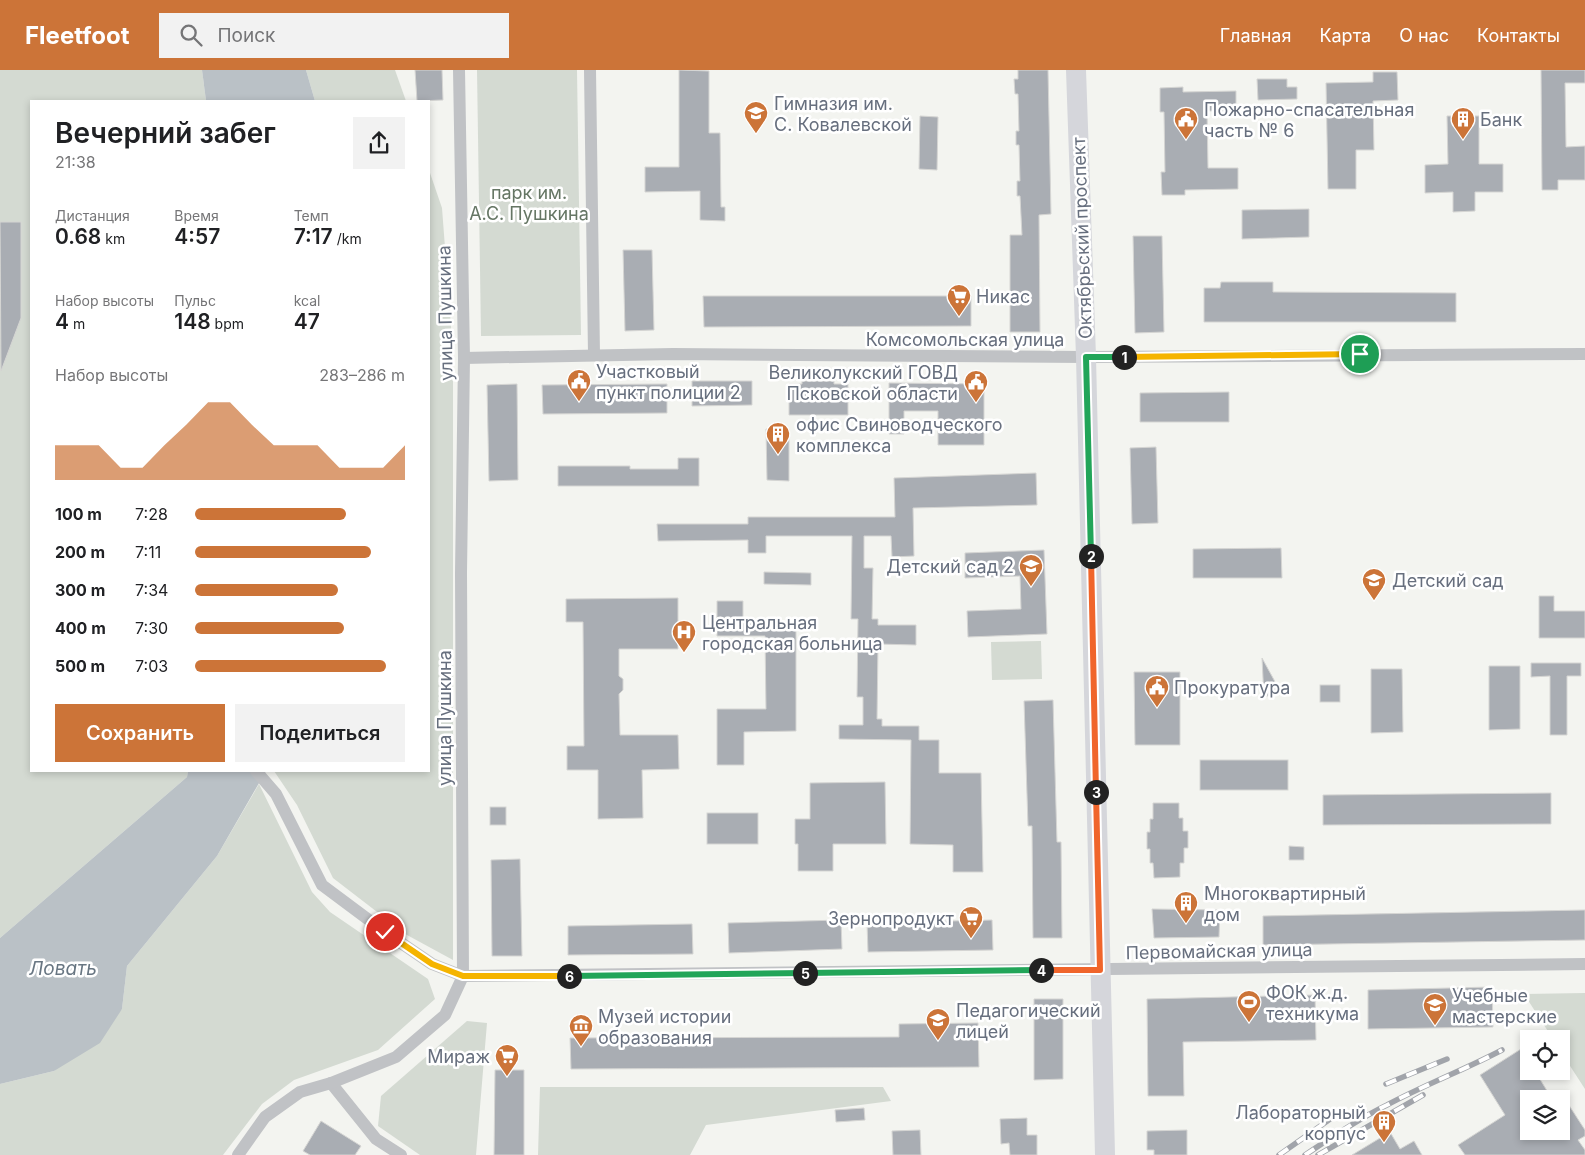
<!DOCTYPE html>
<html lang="ru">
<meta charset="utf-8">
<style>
:root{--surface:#fff;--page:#f2f2f2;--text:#202124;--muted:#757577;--accent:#cc7438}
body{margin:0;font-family:Inter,sans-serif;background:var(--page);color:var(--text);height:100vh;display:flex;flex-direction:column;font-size:19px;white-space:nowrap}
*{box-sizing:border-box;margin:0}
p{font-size:16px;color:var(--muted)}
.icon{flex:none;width:28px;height:28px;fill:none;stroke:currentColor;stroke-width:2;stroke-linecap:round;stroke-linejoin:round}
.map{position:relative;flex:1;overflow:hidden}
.details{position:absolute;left:30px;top:30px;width:400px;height:672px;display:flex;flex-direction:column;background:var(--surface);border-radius:0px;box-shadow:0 2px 8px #0003}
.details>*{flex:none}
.fabs{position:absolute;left:1520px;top:960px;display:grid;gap:10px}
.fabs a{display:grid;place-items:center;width:50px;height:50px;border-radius:0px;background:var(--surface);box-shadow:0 2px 8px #0003;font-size:25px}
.pin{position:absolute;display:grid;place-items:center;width:42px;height:42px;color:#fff;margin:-21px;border:2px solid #fff;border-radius:50%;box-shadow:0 1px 5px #0007}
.km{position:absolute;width:25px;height:25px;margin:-12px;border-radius:50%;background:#222;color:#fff;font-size:14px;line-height:25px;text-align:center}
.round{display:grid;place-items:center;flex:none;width:52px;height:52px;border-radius:0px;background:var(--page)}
.head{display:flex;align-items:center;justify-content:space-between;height:85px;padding:0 25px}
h1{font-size:28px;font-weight:600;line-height:38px}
.metrics{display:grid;grid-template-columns:repeat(3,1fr);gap:8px;height:85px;padding:5px 25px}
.metrics div{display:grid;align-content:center}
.metrics b{font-size:21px;font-weight:600}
.metrics small{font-size:14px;font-weight:400}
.metrics p{font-size:14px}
.chart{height:140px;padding:10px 25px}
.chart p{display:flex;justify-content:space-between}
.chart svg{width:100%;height:90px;margin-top:5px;fill:var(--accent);opacity:.7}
.primary-button{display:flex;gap:10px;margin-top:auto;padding:10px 25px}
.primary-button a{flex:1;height:58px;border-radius:0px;background:var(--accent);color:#fff;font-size:20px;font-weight:600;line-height:58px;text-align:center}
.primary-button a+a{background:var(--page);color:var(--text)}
ul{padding:0 25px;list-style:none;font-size:16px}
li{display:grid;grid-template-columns:80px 60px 1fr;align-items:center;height:38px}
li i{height:12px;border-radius:6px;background:var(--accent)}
header{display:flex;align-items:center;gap:30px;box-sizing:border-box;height:70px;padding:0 25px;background:var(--accent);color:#fff}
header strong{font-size:24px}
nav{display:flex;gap:28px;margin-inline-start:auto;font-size:18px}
.search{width:350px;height:45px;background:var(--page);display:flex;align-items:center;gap:12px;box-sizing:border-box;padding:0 18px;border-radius:0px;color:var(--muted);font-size:19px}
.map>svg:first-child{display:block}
.green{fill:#d4dad2}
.water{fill:#bac1c6}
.building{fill:#a9adb3;stroke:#d5d5d3}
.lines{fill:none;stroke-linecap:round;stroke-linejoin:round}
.minor{stroke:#c0c2c5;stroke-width:12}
.primary{stroke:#d5d6db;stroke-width:20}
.rail-casing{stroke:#a1a4aa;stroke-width:5.5}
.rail{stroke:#fff;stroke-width:4;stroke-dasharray:11;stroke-linecap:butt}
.split-1-casing{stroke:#fff;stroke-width:10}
.split-2-casing{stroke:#fff;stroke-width:10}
.split-3-casing{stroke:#fff;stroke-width:10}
.split-4-casing{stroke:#fff;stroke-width:10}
.split-5-casing{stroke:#fff;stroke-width:10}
.split-6-casing{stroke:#fff;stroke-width:10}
.split-7-casing{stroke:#fff;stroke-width:10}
.split-1{stroke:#f5b400;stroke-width:6}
.split-2{stroke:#22a559;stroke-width:6}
.split-3{stroke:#f0652b;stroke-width:6}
.split-4{stroke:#f0652b;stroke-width:6}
.split-5{stroke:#22a559;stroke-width:6}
.split-6{stroke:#22a559;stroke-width:6}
.split-7{stroke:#f5b400;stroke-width:6}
.labels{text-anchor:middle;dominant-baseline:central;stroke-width:5;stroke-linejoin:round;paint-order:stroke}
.poi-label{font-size:18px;fill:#676f7e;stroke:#fff;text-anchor:start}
.park-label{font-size:18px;fill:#657664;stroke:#fff}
.street-label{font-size:18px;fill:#676f7e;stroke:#fff}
.water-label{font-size:19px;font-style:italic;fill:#687682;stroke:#fff}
</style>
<header>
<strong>Fleetfoot</strong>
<div class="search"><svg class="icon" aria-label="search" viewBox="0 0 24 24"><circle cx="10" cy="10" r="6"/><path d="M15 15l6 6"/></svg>Поиск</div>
<nav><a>Главная</a><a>Карта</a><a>О нас</a><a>Контакты</a></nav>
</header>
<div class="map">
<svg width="1585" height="1085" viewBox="0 0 1585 1085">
<rect width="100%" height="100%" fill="#f3f4f0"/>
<!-- green -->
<g class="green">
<path d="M 0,0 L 202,0 L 206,31 L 31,31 L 31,701 L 188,701 L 187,707 L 0,868 Z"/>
<path d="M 306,0 L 395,0 L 406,31 L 315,31 Z"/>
<path d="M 477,0 L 577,0 L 581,265 L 481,266 Z"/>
<path d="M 429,100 L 442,138 L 453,283 L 453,890 L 407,865 L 333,808 L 297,735 L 274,701 L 429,701 Z"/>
<path d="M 1041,571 L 1042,609 L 992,610 L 991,572 Z"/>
<path d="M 259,714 L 312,822 L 330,842 L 428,909 L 435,929 L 378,980 L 294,1010 L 262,1034 L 223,1085 L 0,1085 L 0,1014 L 54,1001 L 122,939 L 127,896 L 217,786 Z"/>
<path d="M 1585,923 L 1585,1019 L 1561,982 L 1561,969 L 1553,969 L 1524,924 Z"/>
<path d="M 467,951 L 487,953 L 476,1085 L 420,1085 L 378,1056 L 381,1026 Z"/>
<path d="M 540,1017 L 883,1017 L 891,1031 L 706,1055 L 690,1085 L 538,1085 Z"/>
</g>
<!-- water -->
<g class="water">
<path d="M 202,0 L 306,0 L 315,31 L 206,31 Z"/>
<path d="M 188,701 L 266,701 L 217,786 L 127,896 L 122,939 L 100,973 L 54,1001 L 0,1014 L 0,868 L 187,707 Z"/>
</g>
<!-- building -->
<g class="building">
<path d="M 415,0 L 442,0 L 443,30 L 417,31 Z"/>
<path d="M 679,0 L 709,1 L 709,63 L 720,63 L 721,137 L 725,137 L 725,151 L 700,150 L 700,121 L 645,122 L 645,97 L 679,97 Z"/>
<path d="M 1018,0 L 1048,0 L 1051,144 L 1039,145 L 1040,262 L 1010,262 L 1010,165 L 1022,165 L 1020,126 L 1017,126 L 1017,111 L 1020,111 L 1019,75 L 1016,75 L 1016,61 L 1019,61 L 1018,24 L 1015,24 L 1014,9 L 1018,9 Z"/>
<path d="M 1541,0 L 1585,0 L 1585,13 L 1565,13 L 1566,77 L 1585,76 L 1585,110 L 1558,110 L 1558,120 L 1542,120 Z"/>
<path d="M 1373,2 L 1397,2 L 1398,30 L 1373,31 L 1374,80 L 1356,80 L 1356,119 L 1328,119 L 1326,13 L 1373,12 Z"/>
<path d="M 1257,9 L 1287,9 L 1287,17 L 1297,17 L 1297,29 L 1258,30 Z"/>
<path d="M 1183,17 L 1183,22 L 1236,21 L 1236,41 L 1207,41 L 1208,98 L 1238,98 L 1238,119 L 1185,120 L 1185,125 L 1162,125 L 1161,102 L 1165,102 L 1164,42 L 1160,42 L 1160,18 Z"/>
<path d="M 920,46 L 938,47 L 937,100 L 919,99 Z"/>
<path d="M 1447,46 L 1479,46 L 1479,94 L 1503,94 L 1503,122 L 1475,122 L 1475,141 L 1453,142 L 1453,122 L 1425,123 L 1425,95 L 1448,94 Z"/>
<path d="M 1309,139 L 1309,167 L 1242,169 L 1242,140 Z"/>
<path d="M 0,152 L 21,152 L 21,248 L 1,301 Z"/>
<path d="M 1133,166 L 1162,166 L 1164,262 L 1135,263 Z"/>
<path d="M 623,180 L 652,180 L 654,260 L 625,261 Z"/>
<path d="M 1221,212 L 1273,212 L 1273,222 L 1456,223 L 1456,252 L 1204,252 L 1204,218 L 1220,218 Z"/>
<path d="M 703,226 L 971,226 L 971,256 L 704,257 Z"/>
<path d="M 692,311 L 752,311 L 752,335 L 692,336 Z"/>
<path d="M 802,311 L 834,311 L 834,314 L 848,314 L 848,345 L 789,345 L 789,314 L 802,314 Z"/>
<path d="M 889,313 L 984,314 L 984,375 L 938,375 L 938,341 L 904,341 L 904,364 L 889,364 Z"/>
<path d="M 517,314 L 518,410 L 489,411 L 487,315 Z"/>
<path d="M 667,314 L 667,343 L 543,344 L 542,315 Z"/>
<path d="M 1229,322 L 1229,352 L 1140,352 L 1140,323 Z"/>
<path d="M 766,359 L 789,359 L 789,411 L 767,410 Z"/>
<path d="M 1156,377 L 1158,453 L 1132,454 L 1130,378 Z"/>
<path d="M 678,388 L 699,388 L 699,416 L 558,416 L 558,396 L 630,396 L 630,399 L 678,399 Z"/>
<path d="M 1036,403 L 1037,435 L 913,438 L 914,486 L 892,487 L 891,466 L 864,466 L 864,498 L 873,498 L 872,549 L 878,549 L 878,555 L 916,555 L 916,575 L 878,574 L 877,649 L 882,649 L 882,656 L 919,656 L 919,670 L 939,670 L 939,703 L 981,703 L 983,802 L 953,802 L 953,775 L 910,774 L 911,670 L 839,669 L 839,655 L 863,655 L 863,627 L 857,627 L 858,549 L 851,549 L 852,466 L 766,466 L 766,483 L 748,483 L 748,470 L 658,471 L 657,454 L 748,454 L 748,447 L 895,447 L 894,408 Z"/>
<path d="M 1281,478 L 1282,508 L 1193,508 L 1193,479 Z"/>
<path d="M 1044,480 L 1047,564 L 968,567 L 967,541 L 1021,539 L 1020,506 L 965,508 L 965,483 Z"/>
<path d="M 764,502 L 811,503 L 811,515 L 764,514 Z"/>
<path d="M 1539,526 L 1554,526 L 1554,541 L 1585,541 L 1585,568 L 1539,568 Z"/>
<path d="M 678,528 L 678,579 L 619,579 L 619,606 L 623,609 L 623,620 L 619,624 L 620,665 L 678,665 L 679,699 L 642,700 L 643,748 L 598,749 L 598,700 L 567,700 L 567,676 L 584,676 L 583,552 L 566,552 L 566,529 Z"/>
<path d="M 717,531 L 743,531 L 743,553 L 796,552 L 796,661 L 744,662 L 744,695 L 717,695 L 717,639 L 766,639 L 765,566 L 717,566 Z"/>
<path d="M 1262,588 L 1279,619 L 1264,628 Z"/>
<path d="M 1531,593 L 1581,593 L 1581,606 L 1567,606 L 1567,665 L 1550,665 L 1550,606 L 1531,607 Z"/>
<path d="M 1489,596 L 1520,596 L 1520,659 L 1489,660 Z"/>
<path d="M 1371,599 L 1402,599 L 1403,662 L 1371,663 Z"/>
<path d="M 1134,602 L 1180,602 L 1180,675 L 1135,675 Z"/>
<rect x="1320" y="615" width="20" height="17"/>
<path d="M 1053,630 L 1057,772 L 1061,772 L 1062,868 L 1033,868 L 1032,756 L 1028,756 L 1024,631 Z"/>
<rect x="1200" y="690" width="88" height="30"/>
<path d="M 885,712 L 886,774 L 833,774 L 833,801 L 798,801 L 798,774 L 795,774 L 795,749 L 810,749 L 810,713 Z"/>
<path d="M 1551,723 L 1551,754 L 1323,755 L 1323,725 Z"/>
<path d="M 1153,733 L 1179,733 L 1179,748 L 1183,748 L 1183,761 L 1188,761 L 1188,778 L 1184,778 L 1184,793 L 1180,793 L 1180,807 L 1154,808 L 1153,793 L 1150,793 L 1150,779 L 1147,779 L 1147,762 L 1150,762 L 1150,749 L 1153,749 Z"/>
<rect x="490" y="737" width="16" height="18"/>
<rect x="707" y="743" width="51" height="31"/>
<path d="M 1289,776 L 1304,777 L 1304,790 L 1289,790 Z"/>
<path d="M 520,789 L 522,886 L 492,886 L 491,790 Z"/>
<path d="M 1152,839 L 1220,840 L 1219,867 L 1154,868 Z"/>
<path d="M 1585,840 L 1585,870 L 1263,875 L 1263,846 Z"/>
<path d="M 841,850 L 842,879 L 729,883 L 728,853 Z"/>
<path d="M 992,850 L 993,880 L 868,882 L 867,853 Z"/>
<path d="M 692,854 L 693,884 L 568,885 L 568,856 Z"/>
<path d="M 1492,917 L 1493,957 L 1368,959 L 1368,920 Z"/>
<path d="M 1315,925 L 1316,970 L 1183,972 L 1184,1026 L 1148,1026 L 1147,929 Z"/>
<path d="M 1034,929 L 1063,929 L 1063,1009 L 1034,1010 Z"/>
<path d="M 978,953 L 979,997 L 571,999 L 570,968 L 899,967 L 899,954 Z"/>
<path d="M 1521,979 L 1529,992 L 1529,1001 L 1535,1001 L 1552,1029 L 1529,1029 L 1529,1061 L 1561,1061 L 1561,1023 L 1585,1060 L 1585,1066 L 1578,1070 L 1585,1080 L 1585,1085 L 1465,1085 L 1458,1075 L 1505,1045 L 1480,1005 Z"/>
<path d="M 495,1000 L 524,1000 L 524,1085 L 494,1085 Z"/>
<path d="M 864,1038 L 865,1050 L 836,1052 L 835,1040 Z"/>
<path d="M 1027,1048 L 1027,1065 L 1037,1065 L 1037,1085 L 1010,1085 L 1009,1073 L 1001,1074 L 1000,1049 Z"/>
<path d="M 321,1051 L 361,1076 L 355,1085 L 310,1085 L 303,1081 Z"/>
<path d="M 920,1060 L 921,1085 L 893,1085 L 892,1061 Z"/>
<path d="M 1187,1060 L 1187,1085 L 1154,1085 L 1154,1080 L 1147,1080 L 1147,1061 Z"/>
<path d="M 1390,1062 L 1400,1079 L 1414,1071 L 1422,1085 L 1352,1085 Z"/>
</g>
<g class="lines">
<!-- minor -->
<g class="minor">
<path d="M 590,0 L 594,285"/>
<path d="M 464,288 L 673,284 L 1086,287 L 1585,284"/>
<path d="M 256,701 L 276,724 L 322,815 L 385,862 L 432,894 L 463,906 L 1585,894"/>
<path d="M 331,1013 L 376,1069 L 401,1085"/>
<path d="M 238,1085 L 265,1047 L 300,1022 L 331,1013 L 396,987 L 445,945 L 463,906 L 461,503 L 464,288 L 459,0"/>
</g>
<!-- primary -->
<path class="primary" d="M 1076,0 L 1086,287 L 1105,1085"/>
<!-- rail casing -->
<g class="rail-casing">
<g id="rail">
<path d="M 1386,1014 L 1447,989"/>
<path d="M 1279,1085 L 1343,1040"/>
<path d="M 1305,1085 C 1332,1067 1358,1049 1387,1035 C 1424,1015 1464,1000 1502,980"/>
<path d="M 1318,1085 L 1423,1025"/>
</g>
</g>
<!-- rail -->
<use href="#rail" class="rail"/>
</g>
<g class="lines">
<!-- split-1 casing -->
<g class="split-1-casing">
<path id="split-1" d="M 1124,287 L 1360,284"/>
</g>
<!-- split-2 casing -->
<g class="split-2-casing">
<path id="split-2" d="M 1091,486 L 1086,287 L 1124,287"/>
</g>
<!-- split-3 casing -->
<g class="split-3-casing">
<path id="split-3" d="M 1091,486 L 1096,722"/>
</g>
<!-- split-4 casing -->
<g class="split-4-casing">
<path id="split-4" d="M 1041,900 L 1100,900 L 1096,722"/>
</g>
<!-- split-5 casing -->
<g class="split-5-casing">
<path id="split-5" d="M 805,903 L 1041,900"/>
</g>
<!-- split-6 casing -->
<g class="split-6-casing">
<path id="split-6" d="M 569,906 L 805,903"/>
</g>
<!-- split-7 casing -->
<g class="split-7-casing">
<path id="split-7" d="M 385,862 L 432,894 L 463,906 L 569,906"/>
</g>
<!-- split-1 -->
<use href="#split-1" class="split-1"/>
<!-- split-2 -->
<use href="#split-2" class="split-2"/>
<!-- split-3 -->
<use href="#split-3" class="split-3"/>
<!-- split-4 -->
<use href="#split-4" class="split-4"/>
<!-- split-5 -->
<use href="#split-5" class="split-5"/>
<!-- split-6 -->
<use href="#split-6" class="split-6"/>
<!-- split-7 -->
<use href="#split-7" class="split-7"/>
</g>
<!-- icons -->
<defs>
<g id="school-pin" transform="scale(1.25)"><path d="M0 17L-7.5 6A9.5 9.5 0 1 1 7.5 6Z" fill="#cc7438" stroke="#fff"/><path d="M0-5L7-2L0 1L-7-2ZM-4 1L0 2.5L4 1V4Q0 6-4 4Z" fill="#fff"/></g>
<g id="civic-pin" transform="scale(1.25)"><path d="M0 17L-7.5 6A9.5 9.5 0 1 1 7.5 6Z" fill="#cc7438" stroke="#fff"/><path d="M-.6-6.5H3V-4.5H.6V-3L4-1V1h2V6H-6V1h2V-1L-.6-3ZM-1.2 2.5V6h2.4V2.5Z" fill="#fff"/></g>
<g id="building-pin" transform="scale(1.25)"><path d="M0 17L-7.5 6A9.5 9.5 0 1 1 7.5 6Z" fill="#cc7438" stroke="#fff"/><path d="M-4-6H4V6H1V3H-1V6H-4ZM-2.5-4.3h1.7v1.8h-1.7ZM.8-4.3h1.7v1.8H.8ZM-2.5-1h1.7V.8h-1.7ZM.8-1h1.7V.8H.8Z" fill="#fff"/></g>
<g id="supermarket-pin" transform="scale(1.25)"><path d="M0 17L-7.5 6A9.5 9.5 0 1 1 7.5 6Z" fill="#cc7438" stroke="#fff"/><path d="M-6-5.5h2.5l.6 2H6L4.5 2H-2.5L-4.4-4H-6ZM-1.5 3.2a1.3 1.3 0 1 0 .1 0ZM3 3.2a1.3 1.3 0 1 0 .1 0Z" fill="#fff"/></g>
<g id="hospital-pin" transform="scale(1.25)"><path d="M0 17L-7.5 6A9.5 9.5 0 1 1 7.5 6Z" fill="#cc7438" stroke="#fff"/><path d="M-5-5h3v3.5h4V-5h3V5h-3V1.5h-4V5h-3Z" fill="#fff"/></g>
<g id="stadium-pin" transform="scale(1.25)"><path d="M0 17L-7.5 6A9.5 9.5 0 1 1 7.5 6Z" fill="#cc7438" stroke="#fff"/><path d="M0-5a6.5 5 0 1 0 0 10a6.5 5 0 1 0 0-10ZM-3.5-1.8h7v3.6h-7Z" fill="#fff"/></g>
<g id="university-pin" transform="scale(1.25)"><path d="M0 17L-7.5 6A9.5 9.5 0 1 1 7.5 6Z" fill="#cc7438" stroke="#fff"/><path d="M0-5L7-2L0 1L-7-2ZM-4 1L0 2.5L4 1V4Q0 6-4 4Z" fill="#fff"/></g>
<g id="museum-pin" transform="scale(1.25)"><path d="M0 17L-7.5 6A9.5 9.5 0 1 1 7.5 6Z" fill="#cc7438" stroke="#fff"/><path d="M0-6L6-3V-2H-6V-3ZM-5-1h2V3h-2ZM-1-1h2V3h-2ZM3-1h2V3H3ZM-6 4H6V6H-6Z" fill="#fff"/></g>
</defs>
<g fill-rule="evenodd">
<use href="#school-pin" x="756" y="43"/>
<use href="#civic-pin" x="1186" y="49"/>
<use href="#building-pin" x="1463" y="49"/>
<use href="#supermarket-pin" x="959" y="226"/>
<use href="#civic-pin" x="579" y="311"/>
<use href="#civic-pin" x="976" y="312"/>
<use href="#building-pin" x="778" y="364"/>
<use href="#school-pin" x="1031" y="496"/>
<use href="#school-pin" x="1374" y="510"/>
<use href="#hospital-pin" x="684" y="562"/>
<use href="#civic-pin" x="1157" y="617"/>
<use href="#building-pin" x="1186" y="833"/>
<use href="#supermarket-pin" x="971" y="848"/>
<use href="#stadium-pin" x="1249" y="932"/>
<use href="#university-pin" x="1435" y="935"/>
<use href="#school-pin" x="938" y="950"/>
<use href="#museum-pin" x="581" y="956"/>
<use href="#supermarket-pin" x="507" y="986"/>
<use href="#building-pin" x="1384" y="1052"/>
</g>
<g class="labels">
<!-- poi labels -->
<g class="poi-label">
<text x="774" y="33">Гимназия им.<tspan x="774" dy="21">С. Ковалевской</tspan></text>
<text x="1204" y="39">Пожарно-спасательная<tspan x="1204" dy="21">часть № 6</tspan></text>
<text x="1480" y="49">Банк</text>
<text x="976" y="226">Никас</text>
<text x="596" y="301">Участковый<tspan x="596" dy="21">пункт полиции 2</tspan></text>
<text x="958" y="302" text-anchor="end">Великолукский ГОВД<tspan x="958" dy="21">Псковской области</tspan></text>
<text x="796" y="354">офис Свиноводческого<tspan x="796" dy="21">комплекса</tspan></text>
<text x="1014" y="496" text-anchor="end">Детский сад 2</text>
<text x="1392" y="510">Детский сад</text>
<text x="702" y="552">Центральная<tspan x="702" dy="21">городская больница</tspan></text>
<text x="1174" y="617">Прокуратура</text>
<text x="1204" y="823">Многоквартирный<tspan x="1204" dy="21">дом</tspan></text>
<text x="954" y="848" text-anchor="end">Зернопродукт</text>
<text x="1266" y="922">ФОК ж.д.<tspan x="1266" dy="21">техникума</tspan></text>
<text x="1452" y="925">Учебные<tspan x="1452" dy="21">мастерские</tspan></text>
<text x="956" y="940">Педагогический<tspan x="956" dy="21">лицей</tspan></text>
<text x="598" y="946">Музей истории<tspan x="598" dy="21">образования</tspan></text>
<text x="490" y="986" text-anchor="end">Мираж</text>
<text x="1366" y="1042" text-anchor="end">Лабораторный<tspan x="1366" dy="21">корпус</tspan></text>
</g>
<!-- park labels -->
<g class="park-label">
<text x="529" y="122">парк им.<tspan x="529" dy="21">А.С. Пушкина</tspan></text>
</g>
<!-- street labels -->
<g class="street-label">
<text transform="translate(1082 168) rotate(-92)">Октябрьский проспект</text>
<text transform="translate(445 243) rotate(-91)">улица Пушкина</text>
<text x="965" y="269">Комсомольская улица</text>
<text transform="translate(444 648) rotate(-90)">улица Пушкина</text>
<text transform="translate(1219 881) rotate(-1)">Первомайская улица</text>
</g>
<!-- water labels -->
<g class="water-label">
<text x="63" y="898">Ловать</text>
</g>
</g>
</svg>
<div class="fabs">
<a><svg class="icon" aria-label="locate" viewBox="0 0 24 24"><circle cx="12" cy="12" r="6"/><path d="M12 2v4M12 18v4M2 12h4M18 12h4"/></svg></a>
<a><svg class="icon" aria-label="layers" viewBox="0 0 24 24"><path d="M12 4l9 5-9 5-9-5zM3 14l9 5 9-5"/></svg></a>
</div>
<div class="pin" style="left:1360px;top:284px;background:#1e9e55"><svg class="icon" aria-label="arrive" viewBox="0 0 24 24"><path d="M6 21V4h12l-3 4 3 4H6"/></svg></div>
<div class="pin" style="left:385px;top:862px;background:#d93025"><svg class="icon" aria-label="check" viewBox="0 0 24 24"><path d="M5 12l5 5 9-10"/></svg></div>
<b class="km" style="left:1124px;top:287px">1</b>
<b class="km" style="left:1091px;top:486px">2</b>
<b class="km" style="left:1096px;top:722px">3</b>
<b class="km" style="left:1041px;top:900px">4</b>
<b class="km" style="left:805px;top:903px">5</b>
<b class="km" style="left:569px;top:906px">6</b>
<section class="details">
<div class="head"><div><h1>Вечерний забег</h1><p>21:38</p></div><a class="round"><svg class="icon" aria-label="share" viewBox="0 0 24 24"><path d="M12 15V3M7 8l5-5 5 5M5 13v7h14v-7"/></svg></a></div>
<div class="metrics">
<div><p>Дистанция</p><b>0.68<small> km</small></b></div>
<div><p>Время</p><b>4:57</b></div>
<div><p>Темп</p><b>7:17<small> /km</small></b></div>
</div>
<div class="metrics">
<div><p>Набор высоты</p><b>4<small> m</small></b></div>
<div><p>Пульс</p><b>148<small> bpm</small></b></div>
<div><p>kcal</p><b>47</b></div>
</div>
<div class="chart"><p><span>Набор высоты</span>283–286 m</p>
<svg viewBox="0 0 160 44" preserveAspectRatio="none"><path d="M0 44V27L10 27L20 27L30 38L40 38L50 27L60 17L70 6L80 6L90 17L100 27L110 27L120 27L130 38L140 38L150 38L160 27V44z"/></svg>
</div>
<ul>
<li><b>100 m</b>7:28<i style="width:72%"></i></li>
<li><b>200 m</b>7:11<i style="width:84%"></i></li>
<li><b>300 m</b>7:34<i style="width:68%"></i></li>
<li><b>400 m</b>7:30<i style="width:71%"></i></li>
<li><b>500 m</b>7:03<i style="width:91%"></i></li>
</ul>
<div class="primary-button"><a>Сохранить</a><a>Поделиться</a></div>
</section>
</div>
